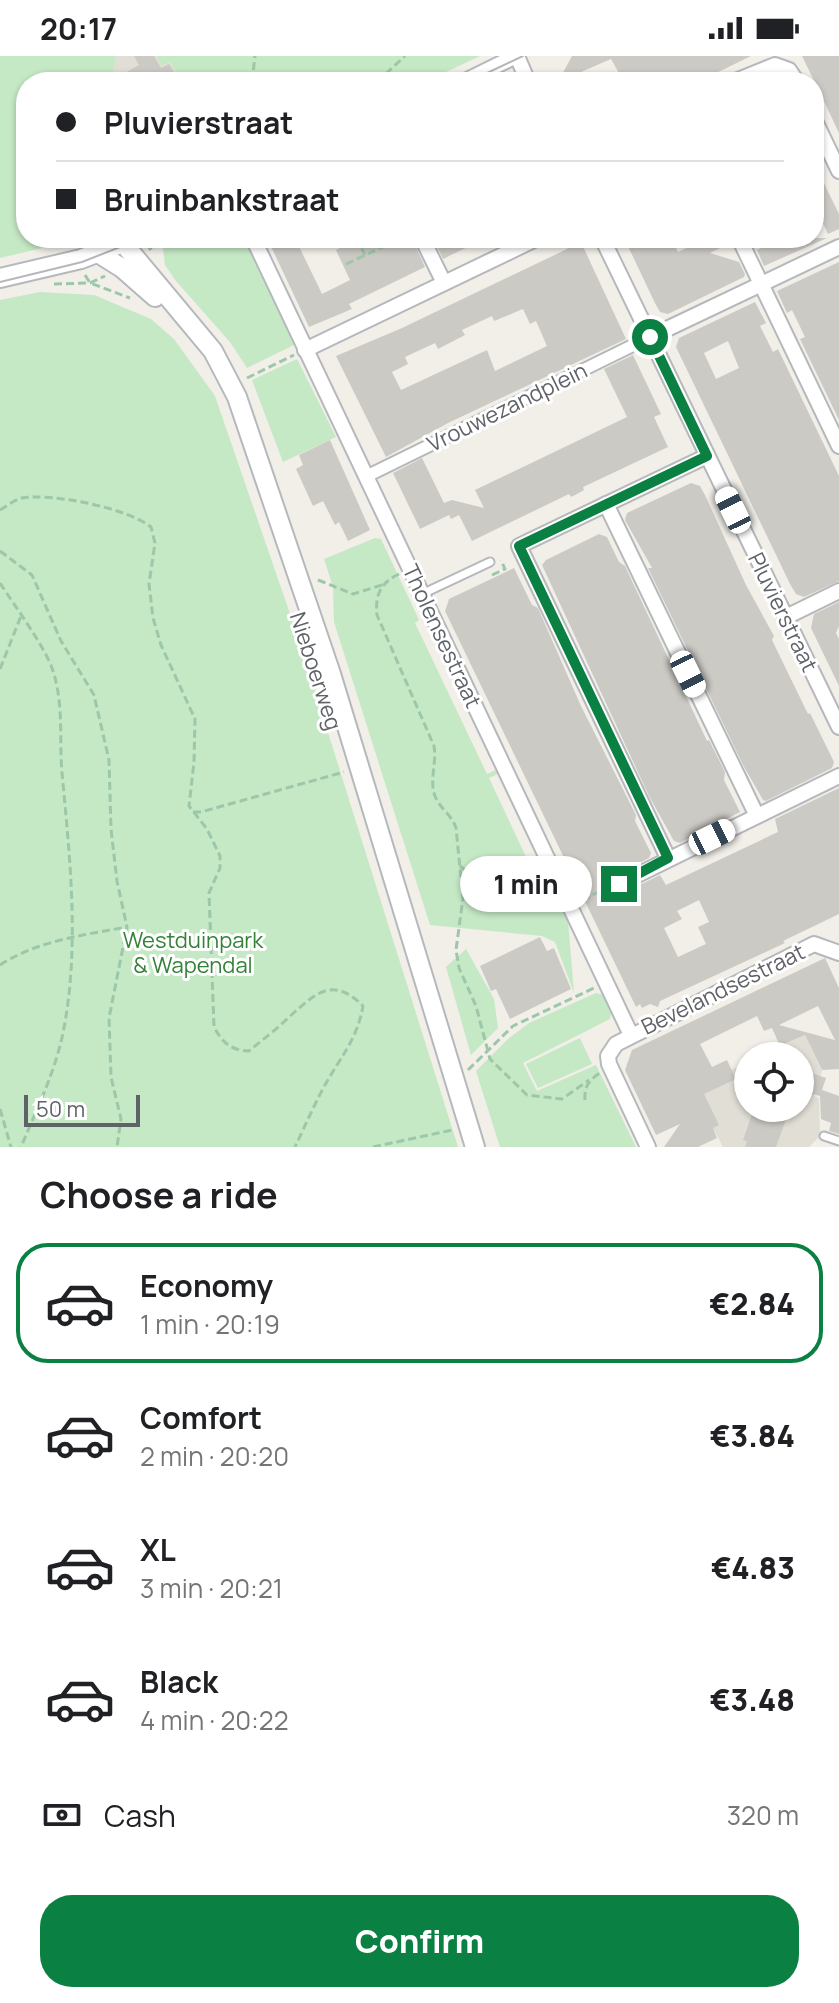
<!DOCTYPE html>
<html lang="en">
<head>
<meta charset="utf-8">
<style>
  body { margin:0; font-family:Manrope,sans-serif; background:#f6f6f6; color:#202124; height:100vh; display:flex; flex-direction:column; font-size:30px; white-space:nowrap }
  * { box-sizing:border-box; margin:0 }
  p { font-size:26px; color:#757577 }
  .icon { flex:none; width:44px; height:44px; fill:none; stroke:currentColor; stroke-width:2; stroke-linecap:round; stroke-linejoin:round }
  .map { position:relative; height:1091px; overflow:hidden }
  .side { display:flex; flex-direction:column; background:#fff; flex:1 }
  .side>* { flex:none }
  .hud { position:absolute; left:16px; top:16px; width:808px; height:176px; border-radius:32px; box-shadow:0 2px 6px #0004; display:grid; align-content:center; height:176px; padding:0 40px; background:#fff }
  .fabs { position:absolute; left:734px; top:986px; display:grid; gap:16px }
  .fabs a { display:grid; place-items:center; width:80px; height:80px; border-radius:50%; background:#fff; box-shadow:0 2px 6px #0004; font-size:40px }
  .scale { position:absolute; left:24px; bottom:20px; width:116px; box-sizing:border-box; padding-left:8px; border:4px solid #5f6368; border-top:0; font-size:22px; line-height:28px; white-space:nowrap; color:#5f6368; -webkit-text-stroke:6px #fff; paint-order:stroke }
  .end { position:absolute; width:36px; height:36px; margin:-18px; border:10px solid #0b8043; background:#fff; box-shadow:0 0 0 4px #fff }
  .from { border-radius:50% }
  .bubble { position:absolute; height:56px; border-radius:28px; background:#fff; box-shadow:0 2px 6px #0004; font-size:26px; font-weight:800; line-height:56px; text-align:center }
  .car { position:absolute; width:24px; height:48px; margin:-24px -12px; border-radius:10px; box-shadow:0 0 6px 2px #0007; background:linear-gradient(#fff 24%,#345 0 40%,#fff 0 76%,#345 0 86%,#fff 0) }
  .hud b { display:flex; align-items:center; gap:28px; height:76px; font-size:30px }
  .hud b+b { border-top:2px solid #e0e0e0 }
  .hud i { width:20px; height:20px; background:#202124 }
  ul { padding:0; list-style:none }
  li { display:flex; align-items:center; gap:24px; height:120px; margin:0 16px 12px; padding:0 24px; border:4px solid transparent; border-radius:32px }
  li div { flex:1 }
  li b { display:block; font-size:30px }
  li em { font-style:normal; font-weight:800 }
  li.on { border-color:#0b8043 }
  li>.icon { width:72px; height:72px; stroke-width:1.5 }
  h2 { padding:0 40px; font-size:36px; line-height:96px }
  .pay { display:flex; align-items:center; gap:20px; height:88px; padding:0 40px; font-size:30px }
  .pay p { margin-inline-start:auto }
  .primary-button { display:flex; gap:16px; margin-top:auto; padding:16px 40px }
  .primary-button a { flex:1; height:92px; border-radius:32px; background:#0b8043; color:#fff; font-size:32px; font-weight:800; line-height:92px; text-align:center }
  .status { display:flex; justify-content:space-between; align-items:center; height:56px; padding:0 40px; background:#fff; direction:ltr }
  .status svg { height:22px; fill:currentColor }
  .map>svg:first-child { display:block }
  .education { fill:#e1ded6 }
  .green { fill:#c5e8c5 }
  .building { fill:#cccac5; fill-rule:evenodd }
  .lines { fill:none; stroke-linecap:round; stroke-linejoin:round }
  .service-casing { stroke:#b5b8bc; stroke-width:11 }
  .pedestrian-casing { stroke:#b5b8bc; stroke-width:15 }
  .minor-casing { stroke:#b5b8bc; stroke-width:18 }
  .tertiary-casing { stroke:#b5b8bc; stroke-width:22 }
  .path { stroke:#9cc7a9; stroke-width:3; stroke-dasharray:8 4; stroke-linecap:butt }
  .service { stroke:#fff; stroke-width:7 }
  .pedestrian { stroke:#fff; stroke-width:11 }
  .minor { stroke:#fff; stroke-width:14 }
  .tertiary { stroke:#fff; stroke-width:18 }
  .tram { stroke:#b6b7b8; stroke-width:2 }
  .route { stroke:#0b8043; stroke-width:10 }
  .labels { text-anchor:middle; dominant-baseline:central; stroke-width:6; stroke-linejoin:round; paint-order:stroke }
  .street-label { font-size:22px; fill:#5f6368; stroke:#fff }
  .park-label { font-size:22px; fill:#348238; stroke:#fff }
</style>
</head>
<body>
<div class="status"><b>20:17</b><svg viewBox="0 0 49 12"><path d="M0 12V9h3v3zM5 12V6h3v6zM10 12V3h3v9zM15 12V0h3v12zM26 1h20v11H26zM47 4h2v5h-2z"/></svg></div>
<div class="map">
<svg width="839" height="1091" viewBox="0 0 839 1091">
  <rect width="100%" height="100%" fill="#f1efe8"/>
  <g class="education">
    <path d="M116,0H156L162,10L170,6L181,26H112Z"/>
    <path d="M805,979L822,1015L814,1040L819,1042L820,1080L809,1091H723L692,1033L748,1006V1052H800V1000H761Z"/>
  </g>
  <g class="green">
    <path d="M0,0H116L112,26H26V182H84L0,202Z"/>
    <path d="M156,0H480L425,26H181L170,6L162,10Z"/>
    <path d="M178,182H250L298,287L247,312L230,286L176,225L165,209L163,192Z"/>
    <path d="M40,236L94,239L151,263L174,283L215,340L298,581L458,1091H0V244Z"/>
    <path d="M297,303L336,381L283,406L252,324Z"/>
    <path d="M375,482L381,483L419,564L415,567L487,718L498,713L500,717L489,722L534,818L546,813L568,865L574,937L555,886L542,880L430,869L334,566L333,531L324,503Z"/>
    <path d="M466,893L494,943L498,972L471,999L446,911Z"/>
    <path d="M596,937L603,939L611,958L610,963L523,1007L537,1035L596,1009L636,1091H500L476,1015L508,983L529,967Z"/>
    <path d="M580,982L592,1008L538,1032L526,1008Z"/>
  </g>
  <g class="building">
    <path d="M134,0H154L161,12L169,8L180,26H109L139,9Z"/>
    <path d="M572,0H751L698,26H624L611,3L558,26Z"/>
    <path d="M802,0H839V77L822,41Z"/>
    <path d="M814,107L839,158V173L828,178L814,148Z"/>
    <path d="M267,182H295L322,238L350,224L336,194L346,189L343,182H412L425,211L349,248L352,253L309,271Z"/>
    <path d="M433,182H486L443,203Z"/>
    <path d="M624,182H671L678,196L708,182H729L730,187L710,197L739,206L745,218L744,221L668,258L660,256L655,247Z"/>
    <path d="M783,182H827L764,210L757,194Z"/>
    <path d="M580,184L626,283L448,367L386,401L336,300L402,272L565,194ZM523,253L530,268L536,265L547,290L495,315L487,294L401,334L392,316L408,308L405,301L435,287L438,293L465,279L462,274L492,260L494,265Z"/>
    <path d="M839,206V364L800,283L805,281L792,254L787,257L777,235Z"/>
    <path d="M755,246L766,267L760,270L773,296L778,293L839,420V525L804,541L796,538L790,528L676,291L679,282ZM728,285L739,312L716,323L704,297Z"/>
    <path d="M633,299L661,358L654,361L668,391L583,431L584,434L577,438L571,441L569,438L472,485L459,459L451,463L449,459L420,473L393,417L422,402L444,447L452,444L484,452L475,434L627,361L604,313Z"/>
    <path d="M330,384L370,474L348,485L339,466L335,469L323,445L313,450L296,413L303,409L299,399Z"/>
    <path d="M691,427L700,430L705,439L746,529L774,580L772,584L808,658L810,657L834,706L832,712L766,745L763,744L743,709L648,512H652L625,464L627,457Z"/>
    <path d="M599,478L607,481L619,506L625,510L707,685L709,684L725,716L724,724L740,756L680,787L674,785L649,740L542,509L546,504Z"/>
    <path d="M514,512L532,549L538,552L581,650L636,759L635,765L651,797L649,802L611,822L609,828L613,836L623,837L660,819L666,829L778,776L775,763L839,732V858L783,885L785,887L660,945L658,951L650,948L642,952L640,948L636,951L445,555L449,543ZM699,844L709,866L698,871L706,888L678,901L664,872L682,863L677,855Z"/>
    <path d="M839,546V570L836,577L839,583V630L811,572L814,558Z"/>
    <path d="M540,881L547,895L554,892L571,933L510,963L496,933L491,935L480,910Z"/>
    <path d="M825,902L839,932V1013L822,1014L805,979L780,990L772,972L764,975L757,960L700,988L712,1011L727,1004L736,1023L704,1038L719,1069L713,1072L717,1082L698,1091H664L680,1068L656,1079L625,1014L632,994ZM818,950L835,984L779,969Z"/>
    <path d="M800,1013L826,1022L822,1034L839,1040V1078L829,1075L831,1067L821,1063L820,1040L800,1035Z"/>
    <path d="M754,1052H790L776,1091H745L747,1085L743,1084Z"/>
  </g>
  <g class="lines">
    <g class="service-casing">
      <g id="service">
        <path d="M422,538L490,506"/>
        <path d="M824,1080L839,1085"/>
      </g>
    </g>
    <g class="pedestrian-casing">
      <path id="pedestrian" d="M365,421L650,281"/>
    </g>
    <g class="minor-casing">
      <g id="minor">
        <path d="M517,0L528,26"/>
        <path d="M463,26L516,0"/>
        <path d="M733,26L775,9L789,14L797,26"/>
        <path d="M814,63L839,115"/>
        <path d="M253,182L631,979"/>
        <path d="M422,182L444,227"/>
        <path d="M602,182L839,671"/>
        <path d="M739,182L839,390"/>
        <path d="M650,281L839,191"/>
        <path d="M305,294L538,182"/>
        <path d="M606,448L757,760"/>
        <path d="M786,561L839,535"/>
        <path d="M668,802L519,490L707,400"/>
        <path d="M619,828L839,720"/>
        <path d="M648,1091L609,1008L608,1000L616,988L814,888L839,897"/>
      </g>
    </g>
    <g class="tertiary-casing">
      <g id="tertiary">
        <path d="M98,197L122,212L155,241"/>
        <path d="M0,222L81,203L123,187L213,295L237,341L331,618L475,1091"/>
      </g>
    </g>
    <g class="path">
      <path d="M252,26L255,0"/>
      <path d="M377,26L405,0"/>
      <path d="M356,182L365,199"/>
      <path d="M149,194L156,186L164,182"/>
      <path d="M346,208L402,182"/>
      <path d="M85,219L90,227L130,242"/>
      <path d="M54,228L90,227L105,220"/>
      <path d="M247,322L294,299"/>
      <path d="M0,454C7,450 14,444 22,442C53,437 127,452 151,471L155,487L149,528L153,562L161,589L195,663L194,706L189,750L207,773L220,800V812L209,837L214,971C223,987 230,994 249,995C262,984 276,974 288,962C315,938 332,919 363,950C357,984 341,1000 325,1029C314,1049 305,1070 295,1091"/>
      <path d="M0,495L32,519L61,585L94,639L109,704L111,773L117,825L127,871L109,962L111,1021L121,1063L117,1091"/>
      <path d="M399,518C380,527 375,539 377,559L434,690C437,707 429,725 435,740C440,753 452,759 456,772L463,842L456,894L459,912L476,950L490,1003L527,1039L562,1043L589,1024"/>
      <path d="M492,519L505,513L501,504"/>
      <path d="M318,524L353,538L382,529"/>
      <path d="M0,527C14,549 46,592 53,615C64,649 59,683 62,717C70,803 80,892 63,977C55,1016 36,1055 21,1091"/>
      <path d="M0,613L21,560"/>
      <path d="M193,756H201L344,716"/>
      <path d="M460,810L480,826L549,842"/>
      <path d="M582,844L607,832"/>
      <path d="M0,909C37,885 83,879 127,871"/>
      <path d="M468,1014L513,970L594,932"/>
      <path d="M585,1044C584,1030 589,1024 600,1017"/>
      <path d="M0,1053L11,1091"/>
      <path d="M373,1091L452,1074"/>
    </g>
    <use href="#service" class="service"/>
    <use href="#pedestrian" class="pedestrian"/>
    <use href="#minor" class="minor"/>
    <use href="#tertiary" class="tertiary"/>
    <g class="tram">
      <path d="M468,26L523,0"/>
      <path d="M0,226L82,206L143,182"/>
    </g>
  </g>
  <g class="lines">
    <path class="route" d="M619,828L668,802L519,490L707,400L650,281"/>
  </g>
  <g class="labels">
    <g class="street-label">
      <text transform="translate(507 351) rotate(-26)">Vrouwezandplein</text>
      <text transform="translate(783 556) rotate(64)">Pluvierstraat</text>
      <text transform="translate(442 580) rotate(65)">Tholensestraat</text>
      <text transform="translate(316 615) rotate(72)">Nieboerweg</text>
      <text transform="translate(723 933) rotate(-26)">Bevelandsestraat</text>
    </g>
    <g class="park-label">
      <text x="193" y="884">Westduinpark<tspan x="193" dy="25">&amp; Wapendal</tspan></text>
    </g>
  </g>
</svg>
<div class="fabs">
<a><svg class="icon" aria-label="locate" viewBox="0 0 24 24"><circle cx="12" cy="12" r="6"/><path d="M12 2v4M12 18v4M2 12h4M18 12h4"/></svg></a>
</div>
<div class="scale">50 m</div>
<i class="end from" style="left:650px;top:281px"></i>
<i class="end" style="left:619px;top:828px"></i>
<div class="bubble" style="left:460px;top:800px;width:132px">1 min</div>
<i class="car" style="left:733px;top:454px;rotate:334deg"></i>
<i class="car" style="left:688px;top:618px;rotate:154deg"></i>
<i class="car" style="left:712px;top:781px;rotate:64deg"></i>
<div class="hud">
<b><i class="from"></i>Pluvierstraat</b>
<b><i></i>Bruinbankstraat</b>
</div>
</div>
<section class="side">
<h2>Choose a ride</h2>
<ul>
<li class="on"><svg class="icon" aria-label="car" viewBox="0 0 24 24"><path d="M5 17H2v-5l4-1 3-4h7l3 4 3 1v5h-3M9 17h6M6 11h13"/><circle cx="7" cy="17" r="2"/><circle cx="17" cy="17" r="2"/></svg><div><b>Economy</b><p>1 min · 20:19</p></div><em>€2.84</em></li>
<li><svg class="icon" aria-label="car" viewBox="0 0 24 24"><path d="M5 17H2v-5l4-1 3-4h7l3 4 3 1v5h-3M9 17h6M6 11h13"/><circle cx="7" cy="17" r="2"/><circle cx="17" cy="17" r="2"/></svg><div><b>Comfort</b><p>2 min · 20:20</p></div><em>€3.84</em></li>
<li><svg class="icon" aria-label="car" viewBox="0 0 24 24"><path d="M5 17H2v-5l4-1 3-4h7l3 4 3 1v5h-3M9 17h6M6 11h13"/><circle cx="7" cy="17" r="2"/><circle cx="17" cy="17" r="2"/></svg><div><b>XL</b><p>3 min · 20:21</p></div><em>€4.83</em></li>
<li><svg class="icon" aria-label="car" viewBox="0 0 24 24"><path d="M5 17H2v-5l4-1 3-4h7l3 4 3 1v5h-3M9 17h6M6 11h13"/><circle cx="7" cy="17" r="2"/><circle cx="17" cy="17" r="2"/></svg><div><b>Black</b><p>4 min · 20:22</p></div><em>€3.48</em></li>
</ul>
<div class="pay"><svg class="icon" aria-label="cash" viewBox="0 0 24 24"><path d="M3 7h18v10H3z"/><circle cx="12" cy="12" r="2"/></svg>Cash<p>320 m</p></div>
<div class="primary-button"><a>Confirm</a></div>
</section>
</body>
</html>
